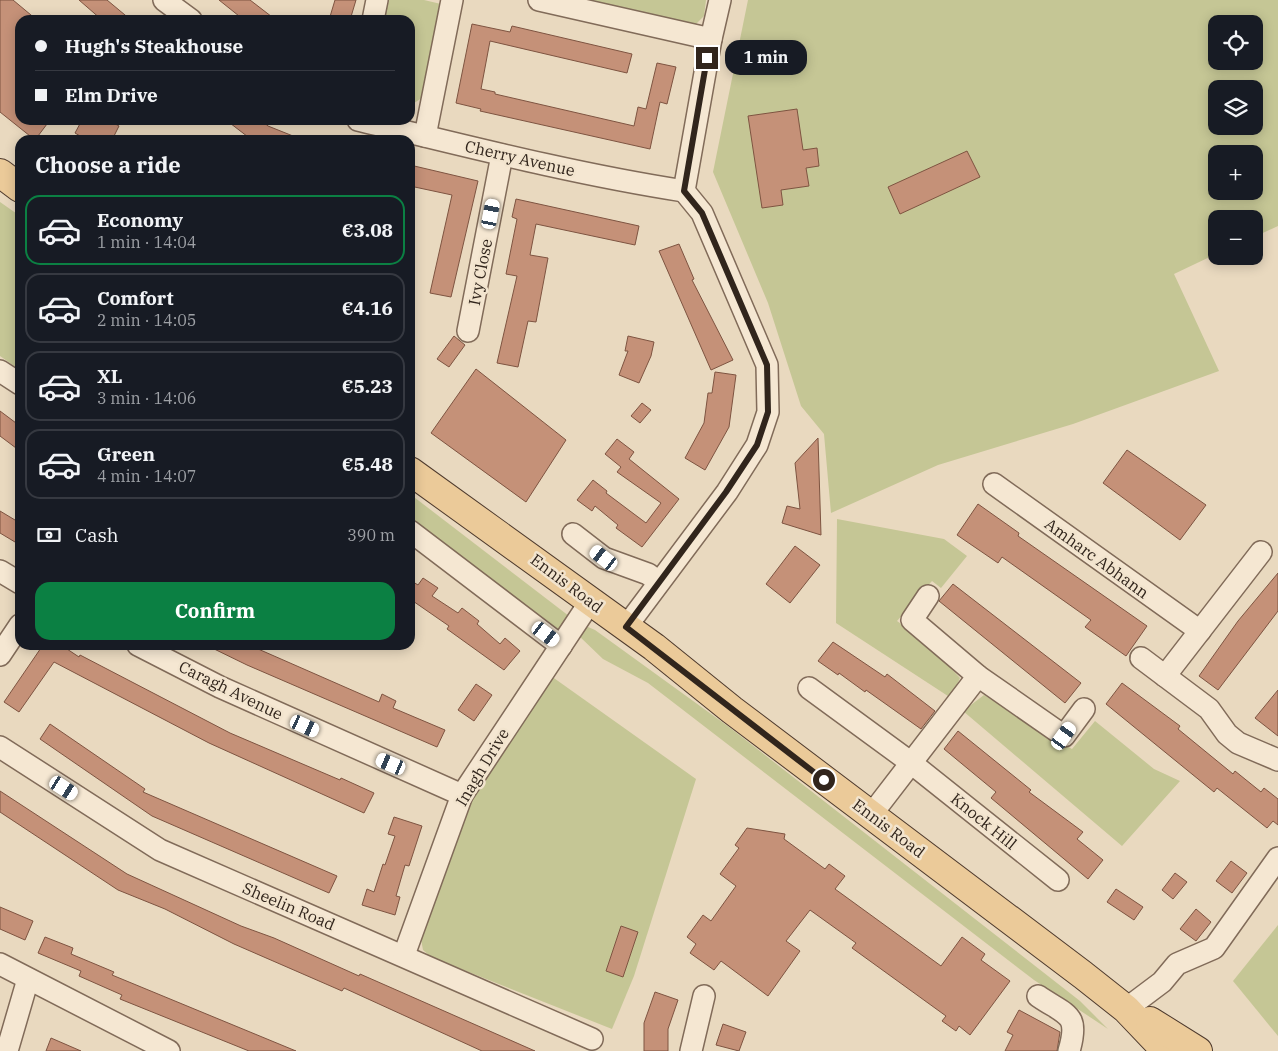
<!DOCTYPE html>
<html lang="en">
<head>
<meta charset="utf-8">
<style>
  body { margin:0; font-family:"IBM Plex Serif",serif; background:#242831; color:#f1f3f6; height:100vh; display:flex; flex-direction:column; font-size:19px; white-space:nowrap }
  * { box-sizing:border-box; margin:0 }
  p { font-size:16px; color:#9ea1a6 }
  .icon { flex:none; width:28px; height:28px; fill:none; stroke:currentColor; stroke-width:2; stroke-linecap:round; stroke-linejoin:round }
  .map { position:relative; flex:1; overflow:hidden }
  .side { position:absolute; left:15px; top:135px; width:400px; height:515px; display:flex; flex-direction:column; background:#171b24; border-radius:15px; box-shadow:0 2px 12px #0003 }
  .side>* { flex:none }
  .banner { position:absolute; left:15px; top:15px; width:400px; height:110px; border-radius:15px; box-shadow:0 2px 12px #0003; display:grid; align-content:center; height:110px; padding:0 20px; background:#171b24 }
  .tools { position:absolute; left:1208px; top:15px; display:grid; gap:10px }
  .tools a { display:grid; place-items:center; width:55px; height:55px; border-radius:10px; background:#171b24; box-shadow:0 2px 12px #0003; font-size:25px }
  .end { position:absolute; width:22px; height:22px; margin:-11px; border:6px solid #31251c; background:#fff; box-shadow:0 0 0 2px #fff }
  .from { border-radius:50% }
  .bubble { position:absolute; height:35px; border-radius:15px; background:#171b24; box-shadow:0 2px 12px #0003; font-size:16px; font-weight:800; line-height:35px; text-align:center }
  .car { position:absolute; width:15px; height:30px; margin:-15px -8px; border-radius:6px; box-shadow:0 0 4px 1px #0007; background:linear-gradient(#fff 24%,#345 0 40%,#fff 0 76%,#345 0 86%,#fff 0) }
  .banner b { display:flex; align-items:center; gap:18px; height:48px; font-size:19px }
  .banner b+b { border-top:1px solid #363941 }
  .banner i { width:12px; height:12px; background:#f1f3f6 }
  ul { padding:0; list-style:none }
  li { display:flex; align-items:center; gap:15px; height:70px; margin:0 10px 8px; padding:0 10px; border:2px solid #363941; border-radius:15px }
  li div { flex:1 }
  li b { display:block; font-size:19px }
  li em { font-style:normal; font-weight:800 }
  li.active { border-color:#0b8043 }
  li>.icon { width:45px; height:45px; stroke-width:1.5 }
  h2 { padding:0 20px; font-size:22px; line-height:60px }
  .pay { display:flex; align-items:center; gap:12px; height:55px; padding:0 20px; font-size:19px }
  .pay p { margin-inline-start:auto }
  .cta { display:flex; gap:10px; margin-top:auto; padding:10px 20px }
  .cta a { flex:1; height:58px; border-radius:15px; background:#0b8043; color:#fff; font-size:20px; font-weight:800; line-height:58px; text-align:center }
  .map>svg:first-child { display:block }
  .green { fill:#c5c695; fill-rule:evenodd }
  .building { fill:#c59178; stroke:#7e5441 }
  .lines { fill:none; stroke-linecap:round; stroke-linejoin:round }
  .minor-casing { stroke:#816b59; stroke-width:24 }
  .major-casing { stroke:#4e3a2d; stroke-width:30 }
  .minor { stroke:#f5e7d2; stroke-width:21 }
  .major { stroke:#ebca99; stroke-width:28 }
  .route { stroke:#31251c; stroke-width:6 }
  .labels { text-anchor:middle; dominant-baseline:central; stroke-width:5; stroke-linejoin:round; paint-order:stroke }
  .street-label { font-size:16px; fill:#31251c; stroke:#f2e4ce }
</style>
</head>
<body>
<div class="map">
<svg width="1278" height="1051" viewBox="0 0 1278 1051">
  <rect width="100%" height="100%" fill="#e9d9bf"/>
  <g class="green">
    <path d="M389,0H424L441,4L422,98L414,103L410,102V20H384Z"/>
    <path d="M557,0H706L704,16L695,25Z"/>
    <path d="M748,0H1278V226L1254,237V219H1216V254L1174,274L1219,371L1073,424L938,465L831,513L824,434L801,406L768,303L713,172ZM1216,24H1254V61H1216ZM1216,89H1254V126H1216ZM1216,154H1254V191H1216Z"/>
    <path d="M0,202L20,216V370L0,356Z"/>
    <path d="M410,494L569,616L556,634L410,524Z"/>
    <path d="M837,519L944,539L967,556L941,588L932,581L897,621L928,644L960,678L951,698L836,623Z"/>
    <path d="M588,627L595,630L729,727L1080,1001L1108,1029L1034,980L648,683L603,659L578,635L579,631Z"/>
    <path d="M551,676L696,779L634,976L612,1029L431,957L423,950L421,939L468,803Z"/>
    <path d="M984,695L1072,749L1095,721L1154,769L1180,781L1122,846L963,711Z"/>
    <path d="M1278,925V1036L1233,981Z"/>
  </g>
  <g class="building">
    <path d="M0,0H13L37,20H20V120H50L35,140L0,112Z"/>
    <path d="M79,0H107L131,20H102Z"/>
    <path d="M219,0H250L276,20H244Z"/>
    <path d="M335,0H356L350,20H329Z"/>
    <path d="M472,24L510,32L512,26L632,54L627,73L490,41L481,89L495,92V94L634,126L638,107L646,109L657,63L676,67L667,104L660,102L650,149L480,111L481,109L456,103Z"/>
    <path d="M797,109L803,150L817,148L819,166L806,168L809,186L781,190L783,205L762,208L748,116Z"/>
    <path d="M82,120H108L119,126L112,140H87L75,133Z"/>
    <path d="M226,120H261L268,126L303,140H252Z"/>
    <path d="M967,151L980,177L900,214L888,187Z"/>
    <path d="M410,165L478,181L451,297L430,293L452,195L410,186Z"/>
    <path d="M516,199L639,226L635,245L536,224L530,255L548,258L536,322L528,321L518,367L497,363L517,276L506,274L517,219L512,217Z"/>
    <path d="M679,244L694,279L692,280L733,360L711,370L659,251Z"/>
    <path d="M454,336L465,345L449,367L437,359Z"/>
    <path d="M628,336L654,342L651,356L639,383L619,375L628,351H625Z"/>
    <path d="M476,369L566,440L526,502L431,433Z"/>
    <path d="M715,372L736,375L729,427L705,470L685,458L704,423L708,393H712Z"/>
    <path d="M642,403L651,410L640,423L631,416Z"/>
    <path d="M0,411L20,426V451L0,436Z"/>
    <path d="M818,438L821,535L782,523L787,506L800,509L795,463Z"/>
    <path d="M617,439L634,452L629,459L679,499L642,547L616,528L618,525L595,506L592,511L577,500L593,480L607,491L606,493L646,523L661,503L617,472L621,467L605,454Z"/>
    <path d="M1127,450L1206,505L1180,540L1103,483Z"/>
    <path d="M978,504L1019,533L1018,536L1147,626L1126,656L1085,627L1091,620L1002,557L998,563L957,535Z"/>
    <path d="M0,511L20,523V545L0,533Z"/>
    <path d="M795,546L820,565L790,603L766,584Z"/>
    <path d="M1278,573V611L1218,690L1199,676L1238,621Z"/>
    <path d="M423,578L438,588L432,596L458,613L462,608L479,621L477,624L500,644L505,638L520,651L504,670L447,629L449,626L410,599V580L418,585Z"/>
    <path d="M953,584L1081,683L1065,703L939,601Z"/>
    <path d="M833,642L885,677L887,674L935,711L921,729L866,690L865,692L839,673L838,675L818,661Z"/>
    <path d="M43,645H61L79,657L80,655L230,733L340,780L341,778L374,793L364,813L209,743L54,662L19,712L4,702Z"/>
    <path d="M206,645H249L379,702L382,694L396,701L393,708L445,730L437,747L247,665Z"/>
    <path d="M1122,683L1180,726L1178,729L1233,774L1235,771L1261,792L1264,788L1278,799V825L1273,821L1267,828L1217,788L1214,792L1106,704Z"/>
    <path d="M476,684L492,695L474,721L458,710Z"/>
    <path d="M1278,690V736L1255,718Z"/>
    <path d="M50,724L145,789L143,792L337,876L329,893L152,816L40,739Z"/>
    <path d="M958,731L1031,790L1029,792L1083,832L1077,839L1103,860L1088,879L991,798L996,792L944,749Z"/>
    <path d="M0,791L127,874L241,926L274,938L359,976L360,974L535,1051H482L344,988L342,991L234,944L165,909L118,890L0,812Z"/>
    <path d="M394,817L422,826L409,866L405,865L396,896L400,897L395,915L362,905L367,889L374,892L383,864L385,865L395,836L388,834Z"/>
    <path d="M747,828L785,834L784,839L825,869L829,864L845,876L835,889L941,966L962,937L985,954L981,960L1010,981L970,1035L959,1026L956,1031L942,1021L946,1016L852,948L856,943L810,910L786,941L800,951L768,996L721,961L714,970L690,953L696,944L687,937L703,915L711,921L736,886L720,874L739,848L735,845Z"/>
    <path d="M1231,861L1247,873L1232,893L1216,881Z"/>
    <path d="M1175,873L1187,882L1173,899L1162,890Z"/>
    <path d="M1116,889L1143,907L1134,920L1107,902Z"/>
    <path d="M0,907L33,921L25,940L0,929Z"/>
    <path d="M1196,909L1211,922L1196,941L1180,929Z"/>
    <path d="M621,926L638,932L623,977L606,971Z"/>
    <path d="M45,937L73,948L71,954L114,972L112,975L296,1051H249L120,999L122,995L79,976L81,971L38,953Z"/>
    <path d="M655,992L678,1000L668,1029V1051H644V1023Z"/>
    <path d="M1019,1010L1060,1032L1057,1051H1005L1013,1035L1007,1032Z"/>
    <path d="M723,1024L746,1032L739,1051L716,1045Z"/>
    <path d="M51,1038L81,1051H46Z"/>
  </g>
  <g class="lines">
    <g class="minor-casing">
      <g id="minor">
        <path d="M164,0L191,20"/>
        <path d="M539,0L711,39"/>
        <path d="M373,20L377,0"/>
        <path d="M358,120C466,146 574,174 684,191"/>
        <path d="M425,136L452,0"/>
        <path d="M468,331L502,155"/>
        <path d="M0,371L20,384"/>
        <path d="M994,484L1200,631"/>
        <path d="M410,531L561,646"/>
        <path d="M573,534L604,558L648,574L659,582"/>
        <path d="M1261,552L1165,676L1209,709L1227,734L1238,743L1278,760"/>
        <path d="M0,571L20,583"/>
        <path d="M928,596L912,620L978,676L1064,736L1084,709"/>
        <path d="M626,627L727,492L757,445L768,412L767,365L702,213L684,191L711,39L720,0"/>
        <path d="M138,645L220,687L462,795"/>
        <path d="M0,655L20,625"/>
        <path d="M1141,658L1165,676"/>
        <path d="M809,688L910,762L1058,880"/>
        <path d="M0,747L160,850L592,1039"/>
        <path d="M871,815L978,676"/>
        <path d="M404,955L462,795L590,602"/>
        <path d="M0,964L169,1051"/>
        <path d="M1038,996C1067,1016 1080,1013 1069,1051"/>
        <path d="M1126,1009L1162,982L1177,964L1214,948L1278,858"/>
        <path d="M7,1051L28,979"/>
        <path d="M691,1051L704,996"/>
      </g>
    </g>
    <g class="major-casing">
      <g id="major">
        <path d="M0,173L20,188"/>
        <path d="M410,471L654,647L732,710L1083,975L1126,1009L1166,1051"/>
        <path d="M1150,1021L1198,1051"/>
      </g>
    </g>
    <use href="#minor" class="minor"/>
    <use href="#major" class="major"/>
  </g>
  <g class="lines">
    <path class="route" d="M707,58L684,191L702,213L767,365L768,412L757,445L726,492L626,627L824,780"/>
  </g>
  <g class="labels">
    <g class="street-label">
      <text transform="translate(520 158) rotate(13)">Cherry Avenue</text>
      <text transform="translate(480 272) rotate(-79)">Ivy Close</text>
      <text transform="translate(1097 558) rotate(36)">Amharc Abhann</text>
      <text transform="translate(567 583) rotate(37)">Ennis Road</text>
      <text transform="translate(231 690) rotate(26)">Caragh Avenue</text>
      <text transform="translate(482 767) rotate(-59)">Inagh Drive</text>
      <text transform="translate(984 821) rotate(39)">Knock Hill</text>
      <text transform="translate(889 828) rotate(37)">Ennis Road</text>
      <text transform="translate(289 906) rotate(23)">Sheelin Road</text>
    </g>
  </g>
</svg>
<div class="tools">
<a><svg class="icon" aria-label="locate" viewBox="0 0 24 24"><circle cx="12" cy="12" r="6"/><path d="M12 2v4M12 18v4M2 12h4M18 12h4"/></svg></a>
<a><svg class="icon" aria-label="layers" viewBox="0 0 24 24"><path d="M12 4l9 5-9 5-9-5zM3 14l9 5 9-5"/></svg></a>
<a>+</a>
<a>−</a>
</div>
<i class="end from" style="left:824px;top:780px"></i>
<i class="end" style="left:707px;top:58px"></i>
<div class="bubble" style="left:725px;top:40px;width:82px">1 min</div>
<i class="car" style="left:491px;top:214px;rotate:11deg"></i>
<i class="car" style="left:604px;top:558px;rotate:308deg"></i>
<i class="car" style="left:546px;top:634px;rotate:127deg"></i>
<i class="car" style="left:305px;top:726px;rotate:115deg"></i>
<i class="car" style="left:1064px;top:736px;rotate:36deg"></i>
<i class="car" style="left:391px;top:764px;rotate:293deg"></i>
<i class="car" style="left:64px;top:788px;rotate:123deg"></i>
<div class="banner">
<b><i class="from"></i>Hugh's Steakhouse</b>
<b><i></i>Elm Drive</b>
</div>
<section class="side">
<h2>Choose a ride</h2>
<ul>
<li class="active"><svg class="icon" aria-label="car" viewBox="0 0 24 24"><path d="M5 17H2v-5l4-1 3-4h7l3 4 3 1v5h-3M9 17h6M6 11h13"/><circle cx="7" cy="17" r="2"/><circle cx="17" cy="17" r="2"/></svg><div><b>Economy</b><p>1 min · 14:04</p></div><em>€3.08</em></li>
<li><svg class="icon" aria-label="car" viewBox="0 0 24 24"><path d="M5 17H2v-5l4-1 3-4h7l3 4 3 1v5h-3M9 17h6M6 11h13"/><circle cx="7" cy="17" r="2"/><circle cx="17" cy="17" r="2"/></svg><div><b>Comfort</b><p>2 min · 14:05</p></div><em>€4.16</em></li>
<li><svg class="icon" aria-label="car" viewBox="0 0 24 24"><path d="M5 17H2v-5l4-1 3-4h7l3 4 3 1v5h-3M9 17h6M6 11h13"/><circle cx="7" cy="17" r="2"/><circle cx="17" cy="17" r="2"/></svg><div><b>XL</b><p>3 min · 14:06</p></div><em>€5.23</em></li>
<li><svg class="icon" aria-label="car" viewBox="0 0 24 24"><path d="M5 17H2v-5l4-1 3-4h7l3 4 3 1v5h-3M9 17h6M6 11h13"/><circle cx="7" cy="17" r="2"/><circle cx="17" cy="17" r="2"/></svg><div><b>Green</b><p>4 min · 14:07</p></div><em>€5.48</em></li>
</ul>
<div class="pay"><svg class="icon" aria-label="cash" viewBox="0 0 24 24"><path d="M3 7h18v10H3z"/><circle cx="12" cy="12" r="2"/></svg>Cash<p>390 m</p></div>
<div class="cta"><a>Confirm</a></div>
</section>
</div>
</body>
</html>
